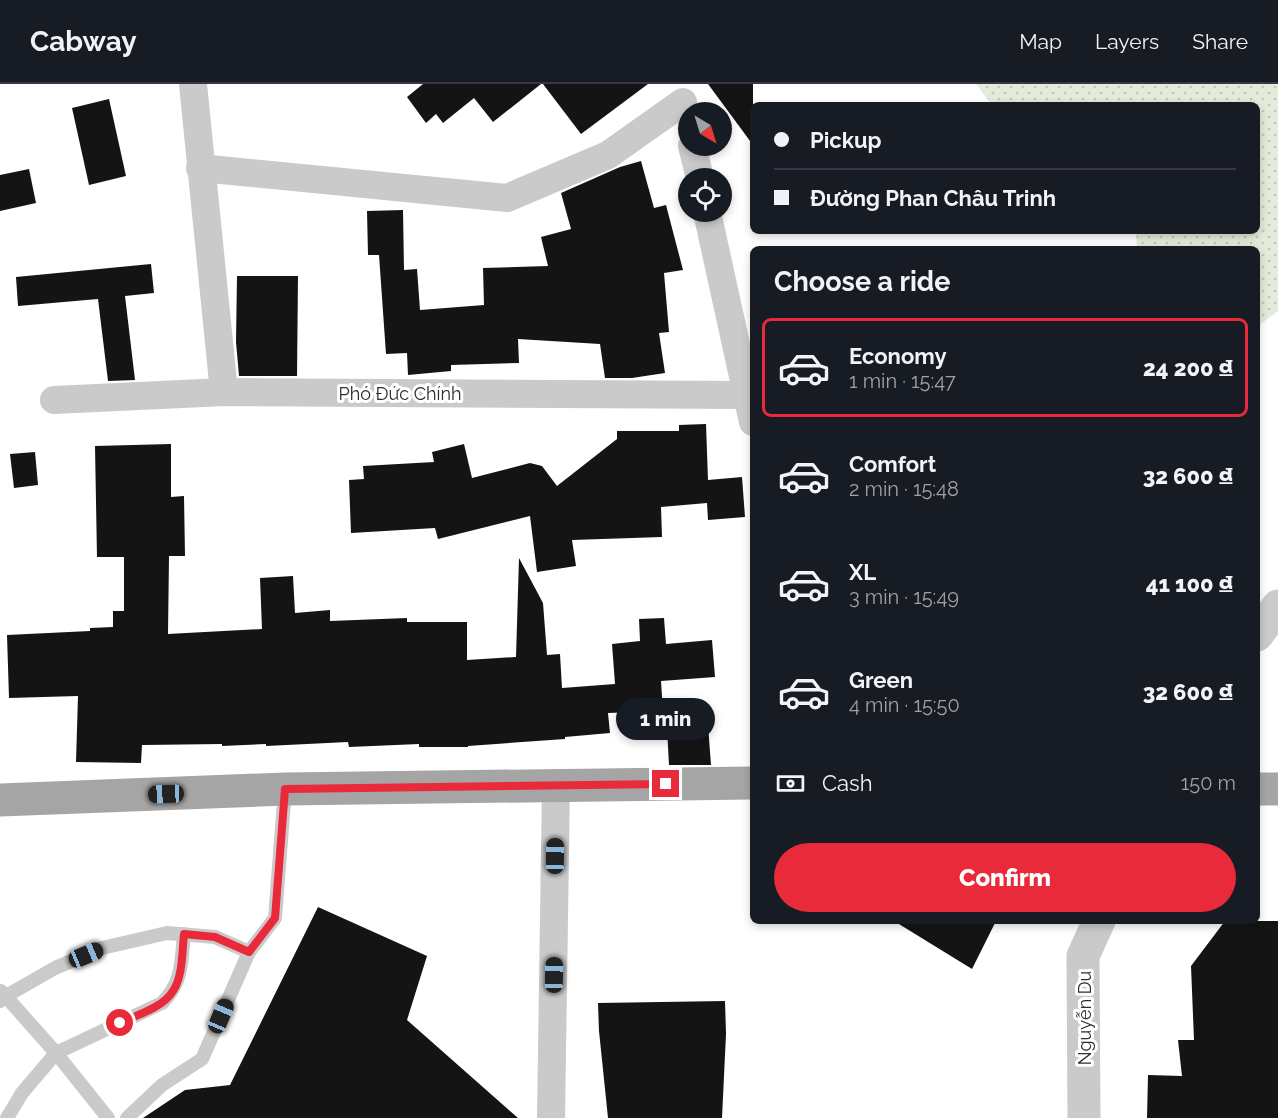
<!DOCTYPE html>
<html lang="en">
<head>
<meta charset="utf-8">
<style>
  body { margin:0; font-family:Raleway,sans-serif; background:#242831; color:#f1f3f6; height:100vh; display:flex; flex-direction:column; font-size:22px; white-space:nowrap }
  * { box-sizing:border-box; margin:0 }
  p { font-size:20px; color:#9ea1a6 }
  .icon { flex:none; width:33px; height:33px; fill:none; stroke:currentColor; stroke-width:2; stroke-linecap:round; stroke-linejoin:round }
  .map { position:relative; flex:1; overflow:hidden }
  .sheet { position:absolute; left:750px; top:162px; width:510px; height:678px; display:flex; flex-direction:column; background:#171b24; border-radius:9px; box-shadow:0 3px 9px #0003 }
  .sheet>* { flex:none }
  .guide { position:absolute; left:750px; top:18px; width:510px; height:132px; border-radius:9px; box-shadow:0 3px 9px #0003; display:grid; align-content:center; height:132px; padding:0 24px; background:#171b24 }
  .needle { width:39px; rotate:142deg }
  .controls { position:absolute; left:678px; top:18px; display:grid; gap:12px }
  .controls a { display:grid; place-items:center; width:54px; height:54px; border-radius:50%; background:#171b24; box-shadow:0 3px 9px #0003; font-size:30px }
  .end { position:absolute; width:27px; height:27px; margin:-14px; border:8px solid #e92a3a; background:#fff; box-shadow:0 0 0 3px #fff }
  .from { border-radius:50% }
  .bubble { position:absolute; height:42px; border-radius:21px; background:#171b24; box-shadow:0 3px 9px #0003; font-size:20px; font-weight:800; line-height:42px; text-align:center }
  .car { position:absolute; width:18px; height:36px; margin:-18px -9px; border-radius:8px; box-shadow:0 0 4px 2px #0007; background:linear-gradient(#222 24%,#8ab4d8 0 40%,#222 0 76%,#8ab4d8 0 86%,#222 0) }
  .guide b { display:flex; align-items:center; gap:21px; height:57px; font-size:22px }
  .guide b+b { border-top:2px solid #363941 }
  .guide i { width:15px; height:15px; background:#f1f3f6 }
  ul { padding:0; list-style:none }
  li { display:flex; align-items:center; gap:18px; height:99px; margin:0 12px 9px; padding:0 12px; border:3px solid transparent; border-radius:9px }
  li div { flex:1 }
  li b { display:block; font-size:22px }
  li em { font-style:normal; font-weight:800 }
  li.active { border-color:#e92a3a }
  li>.icon { width:54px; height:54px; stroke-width:1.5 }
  h2 { padding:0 24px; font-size:27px; line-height:72px }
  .pay { display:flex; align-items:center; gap:15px; height:66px; padding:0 24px; font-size:22px }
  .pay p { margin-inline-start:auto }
  .action { display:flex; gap:12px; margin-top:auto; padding:12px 24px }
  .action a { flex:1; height:69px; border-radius:36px; background:#e92a3a; color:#fff; font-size:24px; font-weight:800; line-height:69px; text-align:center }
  header { display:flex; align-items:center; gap:36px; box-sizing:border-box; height:84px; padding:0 30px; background:#171b24; border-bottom:2px solid #363941 }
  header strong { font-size:28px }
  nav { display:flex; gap:33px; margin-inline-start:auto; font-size:21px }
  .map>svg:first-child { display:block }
  .green { fill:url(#green-dots) }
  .building { fill:#141414 }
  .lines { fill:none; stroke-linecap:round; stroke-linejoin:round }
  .service { stroke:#cacaca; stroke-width:14 }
  .minor { stroke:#cacaca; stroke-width:28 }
  .tertiary { stroke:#cacaca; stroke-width:33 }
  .primary { stroke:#a5a5a5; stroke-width:33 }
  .route { stroke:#e92a3a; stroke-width:8 }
  .labels { text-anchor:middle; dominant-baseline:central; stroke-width:6; stroke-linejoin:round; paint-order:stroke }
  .street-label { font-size:18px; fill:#2d2d2d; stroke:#fff }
</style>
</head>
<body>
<header>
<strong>Cabway</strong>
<nav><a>Map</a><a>Layers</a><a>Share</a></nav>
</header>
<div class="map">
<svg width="1278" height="1034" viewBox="0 0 1278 1034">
  <defs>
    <pattern id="green-dots" width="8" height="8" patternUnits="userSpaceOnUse" patternTransform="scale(1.5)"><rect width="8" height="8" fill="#e3ebda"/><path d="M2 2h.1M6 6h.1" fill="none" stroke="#c3cabb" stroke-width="1.8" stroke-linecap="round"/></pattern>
  </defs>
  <rect width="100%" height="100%" fill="#fff"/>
  <path class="green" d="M976,0H1278V227L1257,243V165H1137L1136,147H1257V21H992Z"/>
  <g class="building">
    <path d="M423,0H541L493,38L474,14L443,39L436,30L426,39L407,13Z"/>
    <path d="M543,0H648L581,50Z"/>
    <path d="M708,0H753V61Z"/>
    <path d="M109,15L126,92L89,101L72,24Z"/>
    <path d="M641,77L654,124L666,121L683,186L664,189L669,248L659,249L665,289L632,294H605L600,260L518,255L519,279L451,281V287L408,291L407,269L386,270L379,171H368L367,127L403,126L404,186L417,185L420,226L484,221L483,184L548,182L541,153L571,145L561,109L620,83Z"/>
    <path d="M29,85L36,119L0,127V91Z"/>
    <path d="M151,180L154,209L125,212L135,296L108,297L98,215L18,222L16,193Z"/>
    <path d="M237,192H298L297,292H239L236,258Z"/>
    <path d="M706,340L708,396L742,393L745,433L708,436L707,419L661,423L662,453L572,456L576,482L537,488L530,432L438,455L435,444L351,449L349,396L364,395L363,382L434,378L432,368L464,360L472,394L530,379L542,382L557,402L617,355V347H679V341Z"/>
    <path d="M171,360V413L184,412L185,472H169L168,550L262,545L260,494L293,492L295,529L330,526V537L407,534V538H467V576L516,573L519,474L543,519L547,571L560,570L562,604L615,600L612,560L640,557L639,535L664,534L666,560L712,556L715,593L661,597L663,627L608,629L610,649L565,653V655L468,662V663H419V660L349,663L348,658L266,662V660L222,662V660L142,661L141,679L76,678L78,612L9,614L7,551L90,547V544L113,543V527H124V473H97L95,362Z"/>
    <path d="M35,368L38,401L14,404L10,370Z"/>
    <path d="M708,641L711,681H669L667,644Z"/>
    <path d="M318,823L427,872L407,936L518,1034H143L185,1006L230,1001Z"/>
    <path d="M894,837H996L972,885Z"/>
    <path d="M1225,837H1278V1034H1147L1148,991L1182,992L1178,956H1194L1191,882Z"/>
    <path d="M725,917L726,950L722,1034H608L599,947L598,919Z"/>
  </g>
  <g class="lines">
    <g class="service">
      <path d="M1,907L56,969L108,1034"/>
      <path d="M0,917L6,912L55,884L102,864L167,849L215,853L249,868"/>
      <path d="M7,1034L22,1009L56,969L162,919C183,898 181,878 184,850"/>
      <path d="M127,1034L162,1001L202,975L249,868L275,834L285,705"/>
    </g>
    <g class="minor">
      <path d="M193,0L224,308"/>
      <path d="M692,62L700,94"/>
      <path d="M200,84L507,114L608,71L683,18"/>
      <path d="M707,128L753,338"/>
      <path d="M54,316L224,308L747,311"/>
      <path d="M551,1034L556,701"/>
    </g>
    <g class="tertiary">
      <path d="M1257,551L1278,522"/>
      <path d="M1084,1034L1083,872L1099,837"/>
    </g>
    <g class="primary">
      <path d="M1257,705H1278"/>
      <path d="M0,716L285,705L753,699"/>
    </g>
  </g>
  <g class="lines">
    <path class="route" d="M120,939C136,931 163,924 173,907C183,892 182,868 184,850L215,853L249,868L275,834L285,705L666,700"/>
  </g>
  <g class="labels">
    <g class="street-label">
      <text x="400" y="309">Phó Đức Chính</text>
      <text transform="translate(1084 934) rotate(-90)">Nguyễn Du</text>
    </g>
  </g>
</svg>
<div class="controls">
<a><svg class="needle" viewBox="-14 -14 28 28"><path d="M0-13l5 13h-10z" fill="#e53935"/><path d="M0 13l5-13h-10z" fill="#9ea1a6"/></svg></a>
<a><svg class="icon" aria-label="locate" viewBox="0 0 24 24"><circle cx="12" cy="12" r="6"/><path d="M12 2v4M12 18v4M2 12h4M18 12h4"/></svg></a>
</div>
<i class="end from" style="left:120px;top:939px"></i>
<i class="end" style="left:666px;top:700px"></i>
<div class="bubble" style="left:616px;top:614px;width:99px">1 min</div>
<i class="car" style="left:166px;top:710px;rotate:268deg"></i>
<i class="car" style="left:555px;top:772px;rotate:1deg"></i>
<i class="car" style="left:86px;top:871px;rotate:67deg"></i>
<i class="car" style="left:554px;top:891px;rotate:1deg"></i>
<i class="car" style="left:221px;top:932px;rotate:23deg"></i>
<div class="guide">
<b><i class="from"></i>Pickup</b>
<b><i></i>Đường Phan Châu Trinh</b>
</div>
<section class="sheet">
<h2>Choose a ride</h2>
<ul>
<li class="active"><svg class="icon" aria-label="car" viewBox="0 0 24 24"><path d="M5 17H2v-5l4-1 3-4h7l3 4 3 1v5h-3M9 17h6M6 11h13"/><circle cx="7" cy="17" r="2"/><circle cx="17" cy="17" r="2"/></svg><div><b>Economy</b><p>1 min · 15:47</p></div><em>24 200 ₫</em></li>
<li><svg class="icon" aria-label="car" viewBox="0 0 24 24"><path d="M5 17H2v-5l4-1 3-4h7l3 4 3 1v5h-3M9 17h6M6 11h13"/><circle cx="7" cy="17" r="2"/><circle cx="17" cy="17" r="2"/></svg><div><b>Comfort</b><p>2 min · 15:48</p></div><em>32 600 ₫</em></li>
<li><svg class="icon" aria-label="car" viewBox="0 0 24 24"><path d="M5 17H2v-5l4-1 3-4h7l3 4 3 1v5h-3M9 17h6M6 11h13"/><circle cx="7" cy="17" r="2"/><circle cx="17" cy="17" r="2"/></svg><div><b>XL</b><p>3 min · 15:49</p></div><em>41 100 ₫</em></li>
<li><svg class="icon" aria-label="car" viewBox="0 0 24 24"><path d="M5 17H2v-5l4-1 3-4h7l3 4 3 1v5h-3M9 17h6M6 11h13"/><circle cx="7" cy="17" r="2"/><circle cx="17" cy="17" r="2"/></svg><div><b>Green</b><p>4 min · 15:50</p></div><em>32 600 ₫</em></li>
</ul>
<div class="pay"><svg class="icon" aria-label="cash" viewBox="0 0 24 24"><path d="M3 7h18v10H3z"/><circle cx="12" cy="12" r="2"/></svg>Cash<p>150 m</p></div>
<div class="action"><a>Confirm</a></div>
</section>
</div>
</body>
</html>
